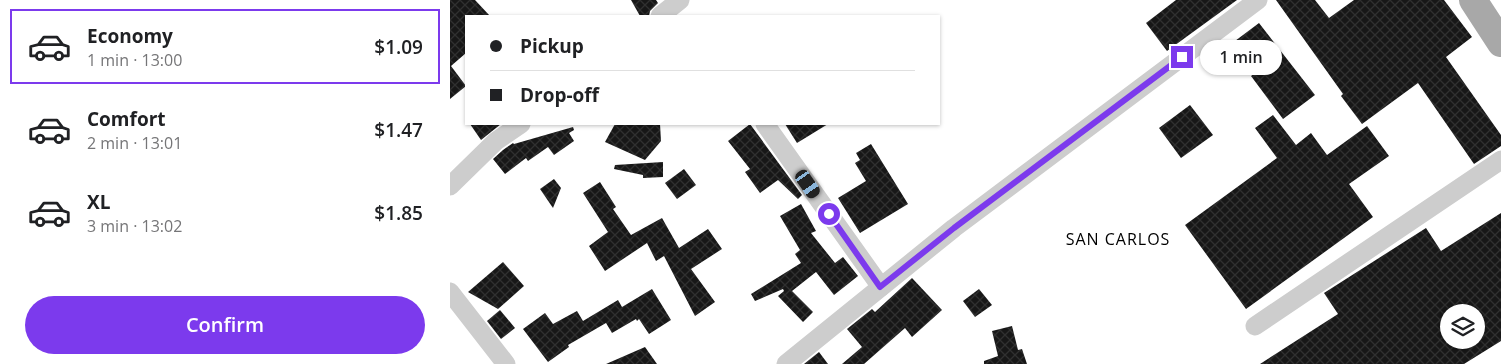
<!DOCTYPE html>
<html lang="en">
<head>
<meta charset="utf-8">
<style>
  body { margin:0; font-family:"Open Sans",sans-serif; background:#f2f2f2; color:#202124; height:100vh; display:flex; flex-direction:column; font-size:19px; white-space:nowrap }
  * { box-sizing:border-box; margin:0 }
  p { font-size:16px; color:#757577 }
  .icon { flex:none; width:28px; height:28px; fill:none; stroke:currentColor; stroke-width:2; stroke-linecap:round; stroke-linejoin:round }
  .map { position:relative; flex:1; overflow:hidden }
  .side { display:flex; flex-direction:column; background:#fff; width:450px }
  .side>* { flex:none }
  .top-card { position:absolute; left:15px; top:15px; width:475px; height:110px; border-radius:0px; box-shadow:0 1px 4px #0004; display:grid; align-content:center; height:110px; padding:0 25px; background:#fff }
  .tools { position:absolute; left:990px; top:304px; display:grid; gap:10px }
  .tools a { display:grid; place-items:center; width:45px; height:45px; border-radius:50%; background:#fff; box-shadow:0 1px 4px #0004; font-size:25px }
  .end { position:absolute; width:22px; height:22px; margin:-11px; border:6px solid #7c3aed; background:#fff; box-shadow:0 0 0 2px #fff }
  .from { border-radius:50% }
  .bubble { position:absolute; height:35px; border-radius:18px; background:#fff; box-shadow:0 1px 4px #0004; font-size:16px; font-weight:600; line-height:35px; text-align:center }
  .car { position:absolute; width:15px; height:30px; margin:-15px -8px; border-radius:6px; box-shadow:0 0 4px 1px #0007; background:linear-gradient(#222 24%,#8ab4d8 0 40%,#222 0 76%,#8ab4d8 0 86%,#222 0) }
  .top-card b { display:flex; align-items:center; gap:18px; height:48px; font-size:19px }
  .top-card b+b { border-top:1px solid #e0e0e0 }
  .top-card i { width:12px; height:12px; background:#202124 }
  ul { padding:9px 0 0; list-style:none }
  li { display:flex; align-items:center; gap:15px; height:75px; margin:0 10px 8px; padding:0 15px; border:2px solid transparent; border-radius:0px }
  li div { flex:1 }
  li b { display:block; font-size:19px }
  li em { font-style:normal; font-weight:600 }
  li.active { border-color:#7c3aed }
  li>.icon { width:45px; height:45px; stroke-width:1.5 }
  .action { display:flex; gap:10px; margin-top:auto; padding:10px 25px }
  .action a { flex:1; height:58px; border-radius:30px; background:#7c3aed; color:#fff; font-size:20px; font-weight:600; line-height:58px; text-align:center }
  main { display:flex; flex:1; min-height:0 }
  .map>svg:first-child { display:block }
  .building { fill:url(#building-cross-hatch); fill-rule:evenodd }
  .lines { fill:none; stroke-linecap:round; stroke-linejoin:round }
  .minor { stroke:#cdcdcd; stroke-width:19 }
  .primary { stroke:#a8a8a8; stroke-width:28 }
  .route { stroke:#7c3aed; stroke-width:6 }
  .labels { text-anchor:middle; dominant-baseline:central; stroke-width:5; stroke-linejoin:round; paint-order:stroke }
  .quarter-label { font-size:16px; letter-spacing:1px; fill:#000; stroke:#fff }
</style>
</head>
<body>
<main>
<section class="side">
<ul>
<li class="active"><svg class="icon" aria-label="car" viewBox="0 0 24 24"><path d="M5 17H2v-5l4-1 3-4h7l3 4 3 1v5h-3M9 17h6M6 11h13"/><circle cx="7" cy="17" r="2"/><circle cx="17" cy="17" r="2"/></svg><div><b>Economy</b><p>1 min · 13:00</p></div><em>$1.09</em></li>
<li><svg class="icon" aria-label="car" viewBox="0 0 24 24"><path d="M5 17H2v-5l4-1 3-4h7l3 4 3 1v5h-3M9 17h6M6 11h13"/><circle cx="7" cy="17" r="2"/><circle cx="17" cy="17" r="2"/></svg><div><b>Comfort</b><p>2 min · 13:01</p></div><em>$1.47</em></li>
<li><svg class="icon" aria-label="car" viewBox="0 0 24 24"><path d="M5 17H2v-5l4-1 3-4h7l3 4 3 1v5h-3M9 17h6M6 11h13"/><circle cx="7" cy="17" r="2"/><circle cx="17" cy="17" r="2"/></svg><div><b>XL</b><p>3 min · 13:02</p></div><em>$1.85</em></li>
</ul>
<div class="action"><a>Confirm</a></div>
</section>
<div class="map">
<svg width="1051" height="364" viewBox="0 0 1051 364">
  <defs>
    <pattern id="building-cross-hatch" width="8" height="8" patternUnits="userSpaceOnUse" patternTransform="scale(1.25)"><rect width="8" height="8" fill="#171717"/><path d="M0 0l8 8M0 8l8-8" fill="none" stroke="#303030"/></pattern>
  </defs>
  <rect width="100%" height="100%" fill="#fff"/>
  <g class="building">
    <path d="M0,0H25L40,16H16V53L1,66L16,86L0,99Z"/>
    <path d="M181,0H206L208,3L200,11L199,16H190Z"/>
    <path d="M726,0H787L717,51L696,23Z"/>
    <path d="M826,0H865L879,18L904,0H994L1022,37L996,57L1051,135V146L1024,164L968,83L912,124L891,96L893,94Z"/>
    <path d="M809,23L865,95L833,119L801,76L808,71L785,41Z"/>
    <path d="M740,105L763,135L731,158L709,128Z"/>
    <path d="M823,115L846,145L861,133L877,155L917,126L939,156L899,184L923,217L796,309L735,225L827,158L805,128Z"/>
    <path d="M20,124H51L31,140Z"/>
    <path d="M165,124H210L211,141L195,160L155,142Z"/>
    <path d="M300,124L352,195L348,199L328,180L310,193L295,172L300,169L278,141Z"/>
    <path d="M335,124H378L347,143Z"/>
    <path d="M123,127L124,130L119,133L124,141L104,155L98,147L78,161L76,158L55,174L43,159L53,150L63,143L64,144Z"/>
    <path d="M421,144L458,204L410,233L388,198L416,181L405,163L410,160L406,153Z"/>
    <path d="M213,162V177L193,178V175L164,169L165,165Z"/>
    <path d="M234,169L246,185L227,199L215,183Z"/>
    <path d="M104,179L111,188L103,208L90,189Z"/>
    <path d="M150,182L166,207L163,209L181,235L212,218L229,248L258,229L272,249L241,269L265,302L245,316L214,256L206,261L197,243L155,271L139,246L158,232L133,193Z"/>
    <path d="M351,204L366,231L361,233L385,263L393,257L408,276L384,295L366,272L342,291L363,312L353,322L328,296L334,291L333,289L305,301L301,294L351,263L345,254L350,250L330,216Z"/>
    <path d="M1051,213V341L1014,364H810L888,314L874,293L976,228L991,251ZM999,312H1026V340H999Z"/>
    <path d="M53,262L74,286L48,309L18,292Z"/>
    <path d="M462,278L492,310L462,337L455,328L414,364H392L412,347L397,329L422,309L425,312Z"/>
    <path d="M202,289L221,320L199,334L189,319L187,321L186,319L162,333L156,323L118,345L119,347L98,362L73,329L95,313L103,324L127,311L133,321L168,300L172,307Z"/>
    <path d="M529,289L542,305L525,317L513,301Z"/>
    <path d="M50,310L65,328L51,339L37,321Z"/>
    <path d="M562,326L568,350L572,349L577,364H534V361L548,356L542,331Z"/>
    <path d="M195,347L207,364H156Z"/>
    <path d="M369,352L378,364H354Z"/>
  </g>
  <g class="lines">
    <g class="minor">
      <path d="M210,16L230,0"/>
      <path d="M315,124L431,287"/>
      <path d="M0,186L46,141L71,124"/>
      <path d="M0,292L56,364"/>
      <path d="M805,326L1051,160"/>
      <path d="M336,364L504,228L808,0"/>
    </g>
    <path class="primary" d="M1023,0L1051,43"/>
  </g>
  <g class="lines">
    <path class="route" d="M379,214L430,287L504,228L732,57"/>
  </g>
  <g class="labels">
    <g class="quarter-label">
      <text x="668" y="239">SAN CARLOS</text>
    </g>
  </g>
</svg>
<div class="tools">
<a><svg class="icon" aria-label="layers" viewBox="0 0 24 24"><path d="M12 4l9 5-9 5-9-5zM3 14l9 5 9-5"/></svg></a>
</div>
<i class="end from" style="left:379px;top:214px"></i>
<i class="end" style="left:732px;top:57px"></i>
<div class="bubble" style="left:750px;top:40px;width:82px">1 min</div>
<i class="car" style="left:358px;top:184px;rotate:145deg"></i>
<div class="top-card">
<b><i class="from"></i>Pickup</b>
<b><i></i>Drop-off</b>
</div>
</div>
</main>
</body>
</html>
